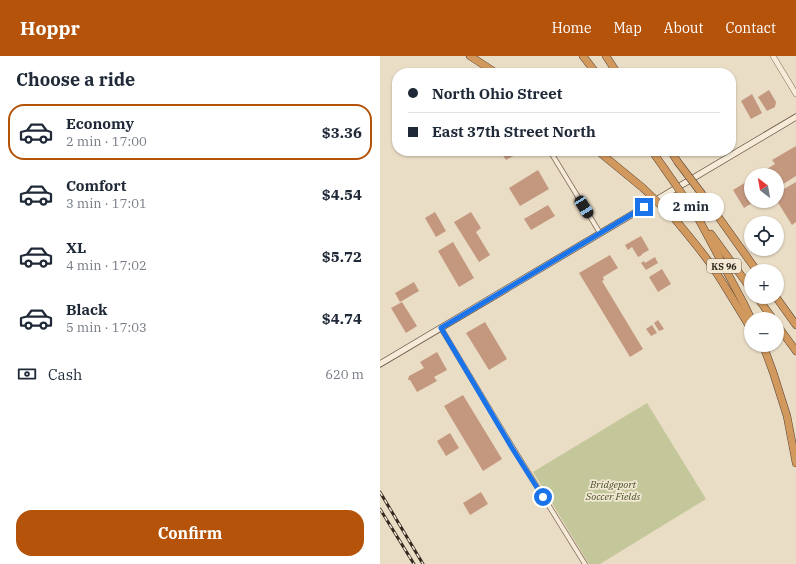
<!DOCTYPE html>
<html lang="en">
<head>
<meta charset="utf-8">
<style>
  body { margin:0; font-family:"IBM Plex Serif",serif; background:#f2f2f3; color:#1f2937; height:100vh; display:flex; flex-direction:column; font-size:15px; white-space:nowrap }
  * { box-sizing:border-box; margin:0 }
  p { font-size:13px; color:#747a83 }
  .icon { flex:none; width:22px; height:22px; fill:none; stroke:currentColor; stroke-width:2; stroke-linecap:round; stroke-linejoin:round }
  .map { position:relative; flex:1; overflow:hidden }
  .side { display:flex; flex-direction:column; background:#fff; width:380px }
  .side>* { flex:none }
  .guide { position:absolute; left:12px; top:12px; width:344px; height:88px; border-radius:16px; box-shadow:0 1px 3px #0004; display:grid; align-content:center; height:88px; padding:0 16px; background:#fff }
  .needle { width:26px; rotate:329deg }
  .fabs { position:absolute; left:364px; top:112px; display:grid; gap:8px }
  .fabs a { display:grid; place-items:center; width:40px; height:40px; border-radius:50%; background:#fff; box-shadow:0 1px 3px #0004; font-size:20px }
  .end { position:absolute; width:18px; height:18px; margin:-9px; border:5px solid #1a73e8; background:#fff; box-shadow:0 0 0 2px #fff }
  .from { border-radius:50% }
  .bubble { position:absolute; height:28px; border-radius:14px; background:#fff; box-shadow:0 1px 3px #0004; font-size:13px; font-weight:700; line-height:28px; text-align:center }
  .car { position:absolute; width:12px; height:24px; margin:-12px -6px; border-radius:5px; box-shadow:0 0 3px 1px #0007; background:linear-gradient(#222 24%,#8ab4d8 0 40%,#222 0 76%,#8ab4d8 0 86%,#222 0) }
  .guide b { display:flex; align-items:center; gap:14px; height:38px; font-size:15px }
  .guide b+b { border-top:1px solid #e0e1e3 }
  .guide i { width:10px; height:10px; background:#1f2937 }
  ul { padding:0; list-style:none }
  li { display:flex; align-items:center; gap:12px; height:56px; margin:0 8px 6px; padding:0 8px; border:2px solid transparent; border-radius:16px }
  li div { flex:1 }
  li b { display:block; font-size:15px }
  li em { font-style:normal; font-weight:700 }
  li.active { border-color:#b45309 }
  li>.icon { width:36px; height:36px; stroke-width:1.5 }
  h2 { padding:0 16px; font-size:18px; line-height:48px }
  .pay { display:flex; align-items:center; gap:10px; height:44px; padding:0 16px; font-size:15px }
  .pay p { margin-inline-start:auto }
  .cta { display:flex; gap:8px; margin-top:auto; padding:8px 16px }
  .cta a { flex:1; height:46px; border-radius:16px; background:#b45309; color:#fff; font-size:16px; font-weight:700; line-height:46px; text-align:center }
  header { display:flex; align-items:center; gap:24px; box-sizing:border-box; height:56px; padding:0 20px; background:#b45309; color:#fff }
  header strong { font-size:19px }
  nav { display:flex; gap:22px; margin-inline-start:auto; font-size:14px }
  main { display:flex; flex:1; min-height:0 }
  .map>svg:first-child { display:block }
  .park { fill:#c4c79a }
  .building { fill:#c4987f }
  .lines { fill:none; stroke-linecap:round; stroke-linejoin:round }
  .minor-casing { stroke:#836f5d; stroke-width:5.5 }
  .tertiary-casing { stroke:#836f5d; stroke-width:6 }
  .secondary-casing { stroke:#655140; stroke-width:7 }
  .motorway-casing { stroke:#513e31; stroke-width:8 }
  .minor { stroke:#f5ebd8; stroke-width:4 }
  .tertiary { stroke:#f5ebd8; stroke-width:5 }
  .secondary { stroke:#f5ebd8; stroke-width:5.5 }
  .motorway { stroke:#d1995e; stroke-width:7 }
  .rail-casing { stroke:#34291f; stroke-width:3 }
  .rail { stroke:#f2e8d4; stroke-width:1.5; stroke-dasharray:4.5; stroke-linecap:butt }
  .motorway-bridge-casing { stroke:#513e31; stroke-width:8; stroke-linecap:butt }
  .motorway-bridge { stroke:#d1995e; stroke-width:7 }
  .route { stroke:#1a73e8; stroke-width:5 }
  .labels { text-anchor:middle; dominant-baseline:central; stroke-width:3.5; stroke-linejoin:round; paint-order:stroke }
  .shield { fill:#f2e8d4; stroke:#6d6255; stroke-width:1 }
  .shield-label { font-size:9px; font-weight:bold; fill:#34291f }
  .park-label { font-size:10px; font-style:italic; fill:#474f28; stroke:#f2e8d4 }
</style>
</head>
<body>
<header>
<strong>Hoppr</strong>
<nav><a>Home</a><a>Map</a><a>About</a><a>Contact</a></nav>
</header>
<main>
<section class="side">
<h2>Choose a ride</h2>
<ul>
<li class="active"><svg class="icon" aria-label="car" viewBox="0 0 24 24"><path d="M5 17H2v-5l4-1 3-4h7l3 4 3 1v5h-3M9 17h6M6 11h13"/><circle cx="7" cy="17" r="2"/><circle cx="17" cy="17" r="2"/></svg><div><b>Economy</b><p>2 min · 17:00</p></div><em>$3.36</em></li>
<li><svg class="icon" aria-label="car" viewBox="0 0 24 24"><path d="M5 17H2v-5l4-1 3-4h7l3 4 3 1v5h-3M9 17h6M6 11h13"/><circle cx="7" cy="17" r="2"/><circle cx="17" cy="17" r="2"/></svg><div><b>Comfort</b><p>3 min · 17:01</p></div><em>$4.54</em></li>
<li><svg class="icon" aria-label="car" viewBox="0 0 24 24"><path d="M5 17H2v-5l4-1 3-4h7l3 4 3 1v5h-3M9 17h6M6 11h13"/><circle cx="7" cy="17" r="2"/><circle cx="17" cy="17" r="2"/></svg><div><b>XL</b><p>4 min · 17:02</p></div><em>$5.72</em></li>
<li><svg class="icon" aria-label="car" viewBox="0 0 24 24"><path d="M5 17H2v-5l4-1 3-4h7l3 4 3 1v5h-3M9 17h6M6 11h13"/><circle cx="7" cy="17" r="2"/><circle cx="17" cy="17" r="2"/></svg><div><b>Black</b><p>5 min · 17:03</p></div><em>$4.74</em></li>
</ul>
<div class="pay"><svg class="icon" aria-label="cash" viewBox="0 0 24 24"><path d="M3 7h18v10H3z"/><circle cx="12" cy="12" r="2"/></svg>Cash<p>620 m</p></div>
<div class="cta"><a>Confirm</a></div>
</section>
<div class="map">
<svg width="416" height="508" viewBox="0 0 416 508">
  <rect width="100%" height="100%" fill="#eaddc5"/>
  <path class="park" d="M267,347L326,443L220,508H209L153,416Z"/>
  <g class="building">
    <path d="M389,34L396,46L395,51L387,55L378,41Z"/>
    <path d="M372,38L382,57L371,63L361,45Z"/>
    <path d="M416,90V120L397,132V119H377L395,108L392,104Z"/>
    <path d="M120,95H142L126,104Z"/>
    <path d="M158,114L169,133L140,150L129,132Z"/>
    <path d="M371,123V145H375L364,152L353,134Z"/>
    <path d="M416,126V166L412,169L397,145V137Z"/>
    <path d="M168,149L175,160L151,174L144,163Z"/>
    <path d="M55,156L66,175L56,181L45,162Z"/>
    <path d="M91,156L101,172L96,176L110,199L99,206L74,166Z"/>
    <path d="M261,180L269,194L262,198V199L258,201L252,191L248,194L245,189Z"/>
    <path d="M73,186L94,222L79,231L58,195Z"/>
    <path d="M230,199L238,212L223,221L224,224L222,225L263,293L250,301L199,217Z"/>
    <path d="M275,201L278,207L266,214L261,207L264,205L265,207Z"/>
    <path d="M282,213L291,228L278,236L269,221Z"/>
    <path d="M34,226L39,235L20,246L15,237Z"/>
    <path d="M22,246L37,270L26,277L11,252Z"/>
    <path d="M278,264L284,273L279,275L274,267Z"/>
    <path d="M105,266L127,303L109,314L86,277Z"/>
    <path d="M272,269L277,277L271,280L266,273Z"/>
    <path d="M57,296L67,314L54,321L57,325L37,336L30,324H28L29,320L44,312L40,306Z"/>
    <path d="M83,339L122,403L103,415L64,350Z"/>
    <path d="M70,377L79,392L66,400L57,385Z"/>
    <path d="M101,436L108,448L90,459L83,447Z"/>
  </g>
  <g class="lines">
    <g class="minor-casing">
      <g id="minor">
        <path d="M170,95L220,177"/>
        <path d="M61,272L133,392L205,508"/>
      </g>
    </g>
    <g class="tertiary-casing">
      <path id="tertiary" d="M393,0L416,38"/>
    </g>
    <g class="secondary-casing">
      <path id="secondary" d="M0,308L416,61"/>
    </g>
    <g class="motorway-casing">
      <g id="motorway">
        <path d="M90,0L116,17"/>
        <path d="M203,0L216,17"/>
        <path d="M226,0L237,17"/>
        <path d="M218,95L263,132"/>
        <path d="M272,95L284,112"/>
        <path d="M291,95L297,105"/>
        <path d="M322,138L377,215"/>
        <path d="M316,158L365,250L371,263"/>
        <path d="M294,162C307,178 320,193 332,210C346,231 358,252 371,273"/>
        <path d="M331,178L371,233"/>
        <path d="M377,241L393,263"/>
        <path d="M396,241L416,269"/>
        <path d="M397,269L416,295"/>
        <path d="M383,289L393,316L407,360L416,407"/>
      </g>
    </g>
    <use href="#minor" class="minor"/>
    <use href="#tertiary" class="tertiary"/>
    <use href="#secondary" class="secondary"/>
    <use href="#motorway" class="motorway"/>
    <g class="rail-casing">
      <g id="rail">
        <path d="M0,436L43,508"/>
        <path d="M0,453L34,508"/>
      </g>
    </g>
    <use href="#rail" class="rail"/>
    <g class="motorway-bridge-casing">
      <g id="motorway-bridge">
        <path d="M297,105L322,138"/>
        <path d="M284,112L309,148"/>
        <path d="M263,132L294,162"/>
      </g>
    </g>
    <use href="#motorway-bridge" class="motorway-bridge"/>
  </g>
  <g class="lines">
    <path class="route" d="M163,441L132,392L61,272L264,151"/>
  </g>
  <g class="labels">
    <rect class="shield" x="327" y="203" width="34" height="14" rx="3"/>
    <g class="shield-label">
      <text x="344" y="210">KS 96</text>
    </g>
    <g class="park-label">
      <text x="233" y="428">Bridgeport<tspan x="233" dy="12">Soccer Fields</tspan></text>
    </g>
  </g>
</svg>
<div class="fabs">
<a><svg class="needle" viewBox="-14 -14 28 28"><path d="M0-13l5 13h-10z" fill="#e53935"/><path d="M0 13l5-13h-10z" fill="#747a83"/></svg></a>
<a><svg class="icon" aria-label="locate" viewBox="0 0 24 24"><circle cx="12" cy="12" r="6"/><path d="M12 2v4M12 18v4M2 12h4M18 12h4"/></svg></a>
<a>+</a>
<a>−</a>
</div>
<i class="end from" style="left:163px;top:441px"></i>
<i class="end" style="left:264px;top:151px"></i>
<div class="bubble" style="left:278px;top:137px;width:66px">2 min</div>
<i class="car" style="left:204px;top:151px;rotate:148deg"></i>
<div class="guide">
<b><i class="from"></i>North Ohio Street</b>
<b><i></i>East 37th Street North</b>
</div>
</div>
</main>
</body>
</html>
